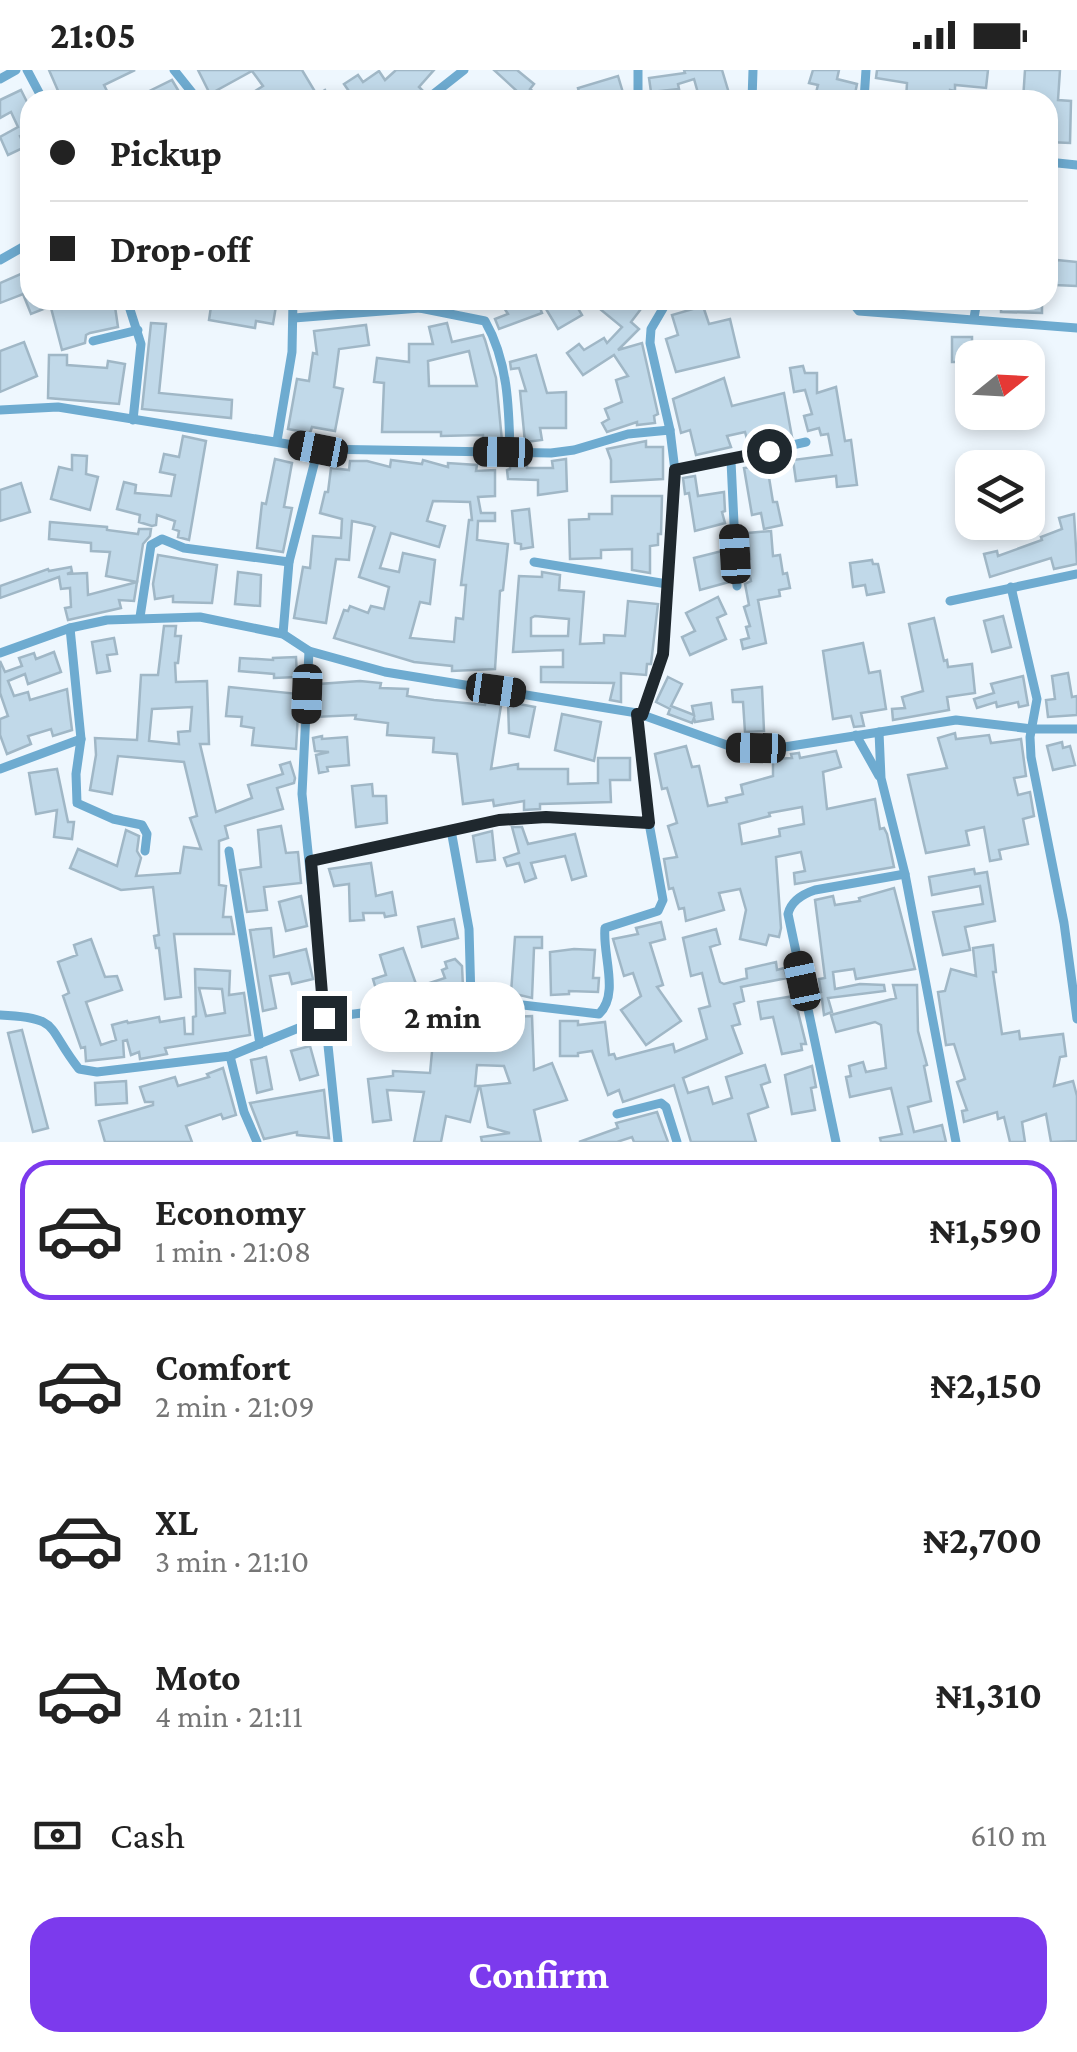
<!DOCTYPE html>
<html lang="en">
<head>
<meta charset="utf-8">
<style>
  body { margin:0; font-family:"Crimson Pro",serif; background:#f2f2f2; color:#222; height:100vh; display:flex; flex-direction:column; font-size:38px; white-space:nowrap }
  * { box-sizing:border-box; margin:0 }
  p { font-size:32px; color:#767676 }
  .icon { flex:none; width:55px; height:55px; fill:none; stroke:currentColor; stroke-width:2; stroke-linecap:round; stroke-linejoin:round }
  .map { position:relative; height:1072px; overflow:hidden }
  .details { display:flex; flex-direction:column; background:#fff; flex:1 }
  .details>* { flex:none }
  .hud { position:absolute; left:20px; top:20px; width:1038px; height:220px; border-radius:30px; box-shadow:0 5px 15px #0003; display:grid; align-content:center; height:220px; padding:0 30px; background:#fff }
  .needle { width:65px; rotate:72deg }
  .fabs { position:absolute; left:955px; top:270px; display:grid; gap:20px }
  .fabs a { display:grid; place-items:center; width:90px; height:90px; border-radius:20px; background:#fff; box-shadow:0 5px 15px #0003; font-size:50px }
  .end { position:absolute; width:45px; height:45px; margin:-22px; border:12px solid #1f282e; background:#fff; box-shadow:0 0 0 5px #fff }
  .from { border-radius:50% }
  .bubble { position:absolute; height:70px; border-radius:30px; background:#fff; box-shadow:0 5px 15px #0003; font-size:32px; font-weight:700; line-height:70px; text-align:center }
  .car { position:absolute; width:30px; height:60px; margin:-30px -15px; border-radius:12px; box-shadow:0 0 8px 2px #0007; background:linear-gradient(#222 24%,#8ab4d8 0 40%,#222 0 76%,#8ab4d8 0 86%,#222 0) }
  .hud b { display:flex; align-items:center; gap:35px; height:95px; font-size:38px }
  .hud b+b { border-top:2px solid #e0e0e0 }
  .hud i { width:25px; height:25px; background:#222 }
  ul { padding:18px 0 0; list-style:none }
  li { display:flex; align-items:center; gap:30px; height:140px; margin:0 20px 15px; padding:0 10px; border:5px solid transparent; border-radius:30px }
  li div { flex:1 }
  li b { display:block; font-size:38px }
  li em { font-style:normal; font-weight:700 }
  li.active { border-color:#7c3aed }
  li>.icon { width:90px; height:90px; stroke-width:1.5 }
  .pay { display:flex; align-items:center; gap:25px; height:110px; padding:0 30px; font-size:38px }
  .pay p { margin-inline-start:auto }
  .cta { display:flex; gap:20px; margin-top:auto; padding:20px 30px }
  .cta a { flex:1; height:115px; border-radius:30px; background:#7c3aed; color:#fff; font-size:40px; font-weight:700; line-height:115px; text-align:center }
  .status { display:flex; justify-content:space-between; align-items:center; height:70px; padding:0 50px; background:#fff; direction:ltr }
  .status svg { height:28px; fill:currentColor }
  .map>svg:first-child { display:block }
  .building { fill:#c1d9e9; stroke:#a0b7c6; stroke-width:2.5; fill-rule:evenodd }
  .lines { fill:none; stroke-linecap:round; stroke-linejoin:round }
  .street { stroke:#6eabd0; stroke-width:9 }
  .route { stroke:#1f282e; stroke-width:12 }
</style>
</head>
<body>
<div class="status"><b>21:05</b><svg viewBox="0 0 49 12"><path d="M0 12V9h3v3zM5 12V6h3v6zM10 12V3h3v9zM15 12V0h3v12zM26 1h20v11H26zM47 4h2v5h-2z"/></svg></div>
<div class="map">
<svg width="1077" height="1072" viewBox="0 0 1077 1072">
  <rect width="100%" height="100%" fill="#eef7fe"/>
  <g class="building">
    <path d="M49,0H135L104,15L108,23L94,30L89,27L62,30Z"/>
    <path d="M198,0H302L317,25L325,20L331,30H241L263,16L252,1L210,24Z"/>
    <path d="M396,0H434L419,17L422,20L413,28L409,23L398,30H355L344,14L358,5L363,12L379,1L385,10Z"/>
    <path d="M494,0H517L534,14L530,19L543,30H522L515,25L518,22Z"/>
    <path d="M684,0H722L731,30H700L694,9L678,14L679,19L651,22L649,8L685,3Z"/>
    <path d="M813,0H839L837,9L857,14L855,24L847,22L845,30H814L818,15L809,13Z"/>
    <path d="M877,0H988L986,18L955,15V21L950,20L949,30H906L907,13L876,8Z"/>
    <path d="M1025,0H1060L1058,30L1071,31L1070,73L1048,72V30H1023Z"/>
    <path d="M618,6L624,26L609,30H581L578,18Z"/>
    <path d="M172,10L184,30H131Z"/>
    <path d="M21,20L30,38V61L20,66L25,77L8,85L0,67L18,57L11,42L0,48V30Z"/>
    <path d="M1057,190L1077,192V216L1055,215Z"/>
    <path d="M30,200V230H43L46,238L31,244L23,224L0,233V213Z"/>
    <path d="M63,230H114L118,257L90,263L86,265L85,273L62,280L50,234Z"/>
    <path d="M212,230H277L273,254L256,251L255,258L209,250Z"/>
    <path d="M499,230H537L542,243L499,259L495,249L508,244Z"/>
    <path d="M570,230H573L582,245L558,259L546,239L560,231L562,234Z"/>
    <path d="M589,230H638L644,235L631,252L639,259L618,280L642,273L658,344L654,346L655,353L637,355V352L607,362L602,353L609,349L605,339L622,332L616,310L628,306L614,285L583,305L567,283L579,274L584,280L604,268L607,273L622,257Z"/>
    <path d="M1001,230H1042V243L1001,242Z"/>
    <path d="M703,236L709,254L730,249L739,287L676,302L666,269L678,265L672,245Z"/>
    <path d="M151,253L166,254L159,323L232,330L231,348L142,339Z"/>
    <path d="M447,253L452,272L483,265L485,270L496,308L502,371L483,372V365L441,366V362H382L384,313L374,312L377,288L409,292V274H433L429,257ZM469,281L477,316H429L428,291Z"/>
    <path d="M366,255L369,275L339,279L334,317L343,319L335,361L312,357L310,363L288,359L297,309L309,311L313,283L317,284L314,261Z"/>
    <rect x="952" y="267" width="20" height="25"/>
    <path d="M24,272L37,306L0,322V281Z"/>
    <path d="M49,285H67V295L107,298L108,291L125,294L119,334L48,328Z"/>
    <path d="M536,285L547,323L566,322V358H540L542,370L525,372L520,321H526L519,298L511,299L510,292Z"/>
    <path d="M803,296L805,303H817V323L836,317L845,371L851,370L857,415L837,417L836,406L796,411L793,390L832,385L828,364L821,365L819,358L808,361L804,346L812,344L805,320L794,322L790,298Z"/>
    <path d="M724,308L732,336L784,323L792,367L749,376L745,362L727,366L731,377L696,385L690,360L681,363L673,329Z"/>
    <path d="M183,366L206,371L189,470L178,467L179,461L173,459L175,451L157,445L156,455L152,456L139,452L140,445L117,439L124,412L136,415L135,423L171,426L175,405L160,402L164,384L179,387Z"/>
    <path d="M646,371V377H663V409L611,412V390L607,379Z"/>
    <path d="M72,385L87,386L86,404L98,407L90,440L51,429L59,397L72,400Z"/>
    <path d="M275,389L292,393L284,437L292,438L283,482L257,478L262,433L266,434Z"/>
    <path d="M566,389L567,421L538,425V410L508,409L507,400L510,399V394L527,395V398H553L552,391Z"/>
    <path d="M391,390L422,394L423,390L448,397V393L477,395L476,401L495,400V426L478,427L481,443H495V451H478L477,470L508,474L503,520L500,521L495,599L452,601V596L414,592L334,568L344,540L348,541L350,536L368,543L371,536L384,539L389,517L359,507L375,457L371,455L352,451L349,490L336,489L326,553L294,548L303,497L310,498L313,466L341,468L342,449L320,443L325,422H328L331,398L349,400L350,391H367L390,397ZM433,431L470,432L472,450H469L461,515H466L463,549L456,548L454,572L410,568L420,532L430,534L435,490L403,483L399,502L380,498L391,463L439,477L445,456L427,451Z"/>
    <path d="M767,395L773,432H777L782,455L764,459L761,443L752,445L744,398Z"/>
    <path d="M695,406L698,426L724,422L725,441L722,442L725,453L695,461L689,423L685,424L683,408Z"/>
    <path d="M21,413L30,442L0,451V420Z"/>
    <path d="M612,426H662L661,464H658V475L650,476V503L632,500V479L601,480V488L570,489L569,450L589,449V444H612Z"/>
    <path d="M529,439L533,477L521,479V474L515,473L512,441Z"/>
    <path d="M1074,444L1077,494L1054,499L1051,488L990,507L984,484L997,481L998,486L1042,470L1041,467L1062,459L1059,448Z"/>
    <path d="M50,452L107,457V460L138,464L139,459H151L150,466L143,474L137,512L106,506L110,482L91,481V473L49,469Z"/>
    <path d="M771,461L773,486L780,485L783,504L787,503L790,518L779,520L780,526L758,530L766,573L743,579L741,570L749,568L746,557L750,556L744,537L749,535L745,514L751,511L746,490L750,489L748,463Z"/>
    <path d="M722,481L729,512L700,520L694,488Z"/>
    <path d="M158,485L217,495L212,533L173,532V526L155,529L153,514Z"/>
    <path d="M872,490L873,494H878L884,522L867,525L865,515L853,517L850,493Z"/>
    <path d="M71,497L72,502L67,504L87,503L88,525L137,512L134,531L119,530L121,538L68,550L65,538L71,537L70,518L61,519L59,507L0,528V516L48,499L49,501Z"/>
    <path d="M238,502L261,505L260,536L235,534Z"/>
    <path d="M542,502L560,505L559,520L584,522L580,574L604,573V565L625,566L628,531L658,534L651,594H647L646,605L621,603V632L610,630L614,613L541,612V597H563V580L513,582L519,506L542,507ZM535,546L569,549L568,566H531V548Z"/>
    <path d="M718,527L726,544L717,548L726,569L690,585L682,567L695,561L686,543Z"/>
    <path d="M1003,546L1011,577L992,582L984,551Z"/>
    <path d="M934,548L944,591L947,590L948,597L972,594L975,623L947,627L949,640L893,650L892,639L905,638L902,627L923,621L909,554Z"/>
    <path d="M164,556H176L175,566H181L178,593H175L176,612L207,611L209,674H200L216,742L252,728L248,715L283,704L280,695L290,692L295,708L294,713L277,718L283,739L225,756L228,768L219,771V815L226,816L223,847H231L234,864H174L181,927L165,929L159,878H156L154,866L159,865L153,817L121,820L70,798L78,779L117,796L126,760L139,766L137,781L141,788L136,806L180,803L184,777L201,779L190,748L197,746L184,692L118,686L112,724L90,720L96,685L95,668L137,670L141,605H158ZM192,637L190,661L178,662L179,674L149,671L152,639Z"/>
    <path d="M114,568L117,584L107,585L110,601L97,603L92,572Z"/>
    <path d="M863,573L869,603L880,601L886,639L861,643L864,656L854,657L851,646L833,649L823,581Z"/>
    <path d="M54,582L61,602L28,614L25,604L8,611L14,626L28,622L30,630L67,619L72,660L53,666L51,659L28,666L31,674L7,684L0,665V649L8,646L0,623V591L5,602L22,596L19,588L34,583L36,589Z"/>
    <path d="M296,587L297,607L274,608V604L239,601L240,588L273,590V588Z"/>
    <path d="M1068,603L1072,627L1077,626V645L1048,647L1046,630L1055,629L1052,606Z"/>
    <path d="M1023,606L1028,635L1019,637L1018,632L997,637L996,632L977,638L974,629L994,623L991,614Z"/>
    <path d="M668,607L682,614L671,636L694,645L692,636L711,633L713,649L695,652L694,648L692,653L668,644L670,639L656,632Z"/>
    <path d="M360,611L381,613L380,618L408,619L407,626L434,630L485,635L486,627L502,629L491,699L518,694V699H568V714L598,713V688H630V710H610L611,732L540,734V739L524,740V731L494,736L493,730L463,734L457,684L433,682L434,668L387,665L388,653L355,649L356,645L314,647L315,632H319V614Z"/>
    <path d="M229,617L299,624L296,679L252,675L254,658L241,656L242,647L226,646Z"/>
    <path d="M762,617L764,661L745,662L743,632H733L732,620Z"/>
    <path d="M508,632L535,637L529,667L509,663Z"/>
    <path d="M562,644L601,652L594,691L555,680Z"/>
    <path d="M955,663L956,669L989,665L991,673L1021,669L1026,706L1014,708L1018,725L1030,722L1034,746L1023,749L1028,774L999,780L1001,789L990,791L984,757L966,761L969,775L926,783L908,705L947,698L938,668Z"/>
    <path d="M322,666V669L347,667L349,695L327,697L328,701L319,703L316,685L329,682L315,681L313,668Z"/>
    <path d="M1062,672L1063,678L1070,676L1075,695L1053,700L1047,676Z"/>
    <path d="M686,676L692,697L699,696L708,736L727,732L726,728L743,724L741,715L773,706V689L792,688L791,684L799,683L800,688L836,681L841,697L823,702L827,739L875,729L880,759L884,758L887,764L894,797L795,814L794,803L805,801L801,782L776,787L781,858L779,867L769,865L766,875L740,869L746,840L740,819L719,823L724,840L686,851L684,838L679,839L673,818L669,819L664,789L677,787L668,756L677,753L667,718L662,719L655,684ZM802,737L804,754L779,759L780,766L742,774L739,754L770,746L769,743Z"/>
    <path d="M57,699L68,752H74L72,769L54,767L57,740L36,744L29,703Z"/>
    <path d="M372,714L373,726H386L387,753L356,757L352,716Z"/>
    <path d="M281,756L286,783L298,782L301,813L264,817L267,840L247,842L240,800L261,797L258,760Z"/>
    <path d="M512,757H522L528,774L575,764L586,806L572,810L565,786L531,793L536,808L525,812L519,793L507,796L504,788L519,783Z"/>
    <path d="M492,761L495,790L477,792L473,766Z"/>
    <path d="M371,793L376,826L392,822L396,845L385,847L384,843H363L364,850L350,851L349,814L334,816L329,799Z"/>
    <path d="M974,799L975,804L987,802L995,851L965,857L970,880L943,885L933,842L983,834L980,816L932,825L929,807Z"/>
    <path d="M894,818L915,899L856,909L854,899L833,902L835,919L860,914L884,915L885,921L828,928L832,942L824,945L822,929L818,930L816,923L821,922L819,909L825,908L815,830L833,826L835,835L860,831L859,828Z"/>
    <path d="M301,826L307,856L286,861L279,832Z"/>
    <path d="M454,849L458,868L422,877L418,857Z"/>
    <path d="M661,852L665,869L650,873L663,915L657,917L681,951L646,975L621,940L641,926L633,903L624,906L613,869L638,864L636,858Z"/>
    <path d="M271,858L274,887L306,879L313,909L292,914L289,903L270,906L276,938L263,941L250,860Z"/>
    <path d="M716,859L720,874L710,877L720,912L724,914L747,908L746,899L776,892L777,900L784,898L787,908L741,917L744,931L734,934L740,954L732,956L742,983L683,1008L688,1023L708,1017L713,1034L732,1028L726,1007L765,995L770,1012L761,1015L768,1037L748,1044L756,1072H691L674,1015L623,1032L619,1020L608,1025L592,981L578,983V986H560V951H578V955L605,952L609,985L614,984L616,989L673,974L675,982L707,969L699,939L710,936L702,903L691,906L683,868Z"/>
    <path d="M515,867H542V878H534L532,928L511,923Z"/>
    <path d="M91,869L105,907L117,906L122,920L86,932L101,975L116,970L112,955L127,951L128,953L159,947L160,952L184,948L185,964H193V947L196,946L195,899L230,901L229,925L244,923L250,965L165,978L167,984L140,989L139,982L131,985L127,970L123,971L124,987L86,991L85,977L81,978L63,926L69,923L58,892L77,885L74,875ZM199,918L222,919L225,943L206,946Z"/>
    <path d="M993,875L996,902H993L1002,964L1019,961L1020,969L1063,964L1066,986L1060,987L1054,1016L1073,1011L1077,1026V1071L1051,1072L1046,1044L1022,1052L1025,1072H1010L1004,1047L998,1049L997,1042L964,1052L962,1041L967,1040L957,1012L965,1009L954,974L946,975L938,922L945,921L951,899L976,906L973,878Z"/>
    <path d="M403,878L416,914L378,926L373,909L386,905L380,885Z"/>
    <path d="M574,879L595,880L593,908H599L598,922L569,921V924L551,925L550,882Z"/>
    <path d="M455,889L462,896L463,917L423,927L420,916L445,908L442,900L447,898L445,892Z"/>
    <path d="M893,915H917L918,961L927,995L924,996L931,1031L908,1037L914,1062L942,1055L946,1072H881L880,1068L902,1064L891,1018L850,1027L846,1007L851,1006L849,996L863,992L866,1002L886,998L881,955L875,952L836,962L831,945L896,928Z"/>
    <path d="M794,926L806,974H801L802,980L782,984L773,947L761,949L758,932Z"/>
    <path d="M486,939L511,942V947L532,946L534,1000L552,993L567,1030L534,1040L541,1072H482L481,1067L510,1063L488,1057L480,1016L510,1013L504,996L477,995L475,1016H479L470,1052L446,1046L441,1072H414L424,1022L387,1020L391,1050L373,1052L368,1009L393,1006V1001L430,1003L433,971H424V947H441V962L484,963Z"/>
    <path d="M22,960L48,1058L33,1062L8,963Z"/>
    <path d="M310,976L318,1005L300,1010L291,981Z"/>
    <path d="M266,987L272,1019L257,1023L251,990Z"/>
    <path d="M812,996L816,1017L811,1018L815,1040L792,1044L785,1005Z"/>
    <path d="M223,998L236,1045L223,1049L221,1044L186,1056L192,1072H105L99,1051L153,1035V1032H145L140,1017L175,1007L178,1016L209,1007L207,1004Z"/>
    <path d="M126,1011L127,1033L96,1035L95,1013Z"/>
    <path d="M324,1020L329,1068L297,1065V1062L264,1069L250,1033Z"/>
    <path d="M657,1042L668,1072H634L632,1067L617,1072H579L618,1058L616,1053Z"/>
  </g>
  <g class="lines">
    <g class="street">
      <path d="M27,0L43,30"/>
      <path d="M174,0L198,30"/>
      <path d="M638,0V30"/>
      <path d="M0,9L16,0"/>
      <path d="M426,30L464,0"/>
      <path d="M752,30L753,0"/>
      <path d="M864,30L866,0"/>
      <path d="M1048,92L1077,95"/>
      <path d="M0,190L30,173"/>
      <path d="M127,230L141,274L133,350"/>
      <path d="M850,230L859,241L1077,258"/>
      <path d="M420,238L485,251C508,291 509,337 510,382"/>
      <path d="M294,248L420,238L428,230"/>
      <path d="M974,248L977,230"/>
      <path d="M93,271L138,260"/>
      <path d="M0,340L58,337L318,379L551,383L574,380L628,364L670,360"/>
      <path d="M277,371L292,282L293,230"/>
      <path d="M731,391L737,516"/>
      <path d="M675,401L806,372"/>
      <path d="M534,492L667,514"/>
      <path d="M1011,517L1037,629L1030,667L1031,687L1064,853L1077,949"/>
      <path d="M950,531L1077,504"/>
      <path d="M140,547L151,475L162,469L184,478L289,492"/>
      <path d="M70,558L81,669L76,704L77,733L113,749L142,755L147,764L145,781"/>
      <path d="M283,564L289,492L318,379"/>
      <path d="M309,581L302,724L338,1072"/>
      <path d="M0,583L70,558L107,550L200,547L283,564L309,581L385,602L637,643L735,678H778L956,650L1032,659H1077"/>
      <path d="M642,645L663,584L675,401L670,360L650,273L651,259L668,230"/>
      <path d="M879,662L881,708L905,804L956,1072"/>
      <path d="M856,665L879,706"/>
      <path d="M0,699L81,669"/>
      <path d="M451,760L469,859L471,929"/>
      <path d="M229,781L260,974"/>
      <path d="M311,791L499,750L546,747L649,753"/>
      <path d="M0,945C62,948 45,956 79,999L97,1002L230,986L323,948L471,929L599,944C620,924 602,884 605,858L658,841L663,830L649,753L637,643"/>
      <path d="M230,986L244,1042L257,1072"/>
      <path d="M617,1044L661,1033L666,1037L677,1072"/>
      <path d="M836,1072L788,844C791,831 803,824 815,820L905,804"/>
    </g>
  </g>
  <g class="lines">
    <path class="route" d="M324,948L311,791L499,750L546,747L649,753L637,644L642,645L663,584L675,400L769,381"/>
  </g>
</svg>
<div class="fabs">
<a><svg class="needle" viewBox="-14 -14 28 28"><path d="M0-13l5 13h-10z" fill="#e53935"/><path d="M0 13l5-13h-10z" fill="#767676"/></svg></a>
<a><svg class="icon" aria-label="layers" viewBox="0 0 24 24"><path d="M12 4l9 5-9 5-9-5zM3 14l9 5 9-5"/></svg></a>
</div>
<i class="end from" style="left:769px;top:381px"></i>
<i class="end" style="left:324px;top:948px"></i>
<div class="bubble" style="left:360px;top:912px;width:165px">2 min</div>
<i class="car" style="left:318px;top:379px;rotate:281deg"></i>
<i class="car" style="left:503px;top:382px;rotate:271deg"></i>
<i class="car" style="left:735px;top:484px;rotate:357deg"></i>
<i class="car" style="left:496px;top:620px;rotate:98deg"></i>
<i class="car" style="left:307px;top:624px;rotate:182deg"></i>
<i class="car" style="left:756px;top:678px;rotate:271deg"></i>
<i class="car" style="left:802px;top:911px;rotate:348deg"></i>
<div class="hud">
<b><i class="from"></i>Pickup</b>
<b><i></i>Drop-off</b>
</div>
</div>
<section class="details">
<ul>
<li class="active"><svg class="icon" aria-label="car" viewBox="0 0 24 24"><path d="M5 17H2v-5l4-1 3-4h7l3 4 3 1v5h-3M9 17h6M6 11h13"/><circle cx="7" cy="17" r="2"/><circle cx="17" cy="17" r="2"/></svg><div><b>Economy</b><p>1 min · 21:08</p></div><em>₦1,590</em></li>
<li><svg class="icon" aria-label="car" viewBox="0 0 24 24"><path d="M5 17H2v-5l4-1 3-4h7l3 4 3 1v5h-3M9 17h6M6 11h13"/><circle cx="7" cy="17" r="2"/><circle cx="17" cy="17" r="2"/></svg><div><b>Comfort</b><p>2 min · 21:09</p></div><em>₦2,150</em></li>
<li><svg class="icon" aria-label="car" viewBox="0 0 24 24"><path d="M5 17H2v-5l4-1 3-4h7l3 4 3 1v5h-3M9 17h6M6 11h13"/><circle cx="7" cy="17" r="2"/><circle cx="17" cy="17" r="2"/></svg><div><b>XL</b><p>3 min · 21:10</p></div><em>₦2,700</em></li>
<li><svg class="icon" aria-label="car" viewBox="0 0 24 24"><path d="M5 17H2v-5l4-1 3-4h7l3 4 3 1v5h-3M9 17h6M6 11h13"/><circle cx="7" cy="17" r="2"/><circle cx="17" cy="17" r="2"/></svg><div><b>Moto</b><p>4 min · 21:11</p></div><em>₦1,310</em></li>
</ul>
<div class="pay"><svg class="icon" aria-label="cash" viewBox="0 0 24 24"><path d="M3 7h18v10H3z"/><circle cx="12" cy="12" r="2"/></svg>Cash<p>610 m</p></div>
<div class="cta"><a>Confirm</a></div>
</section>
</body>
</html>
